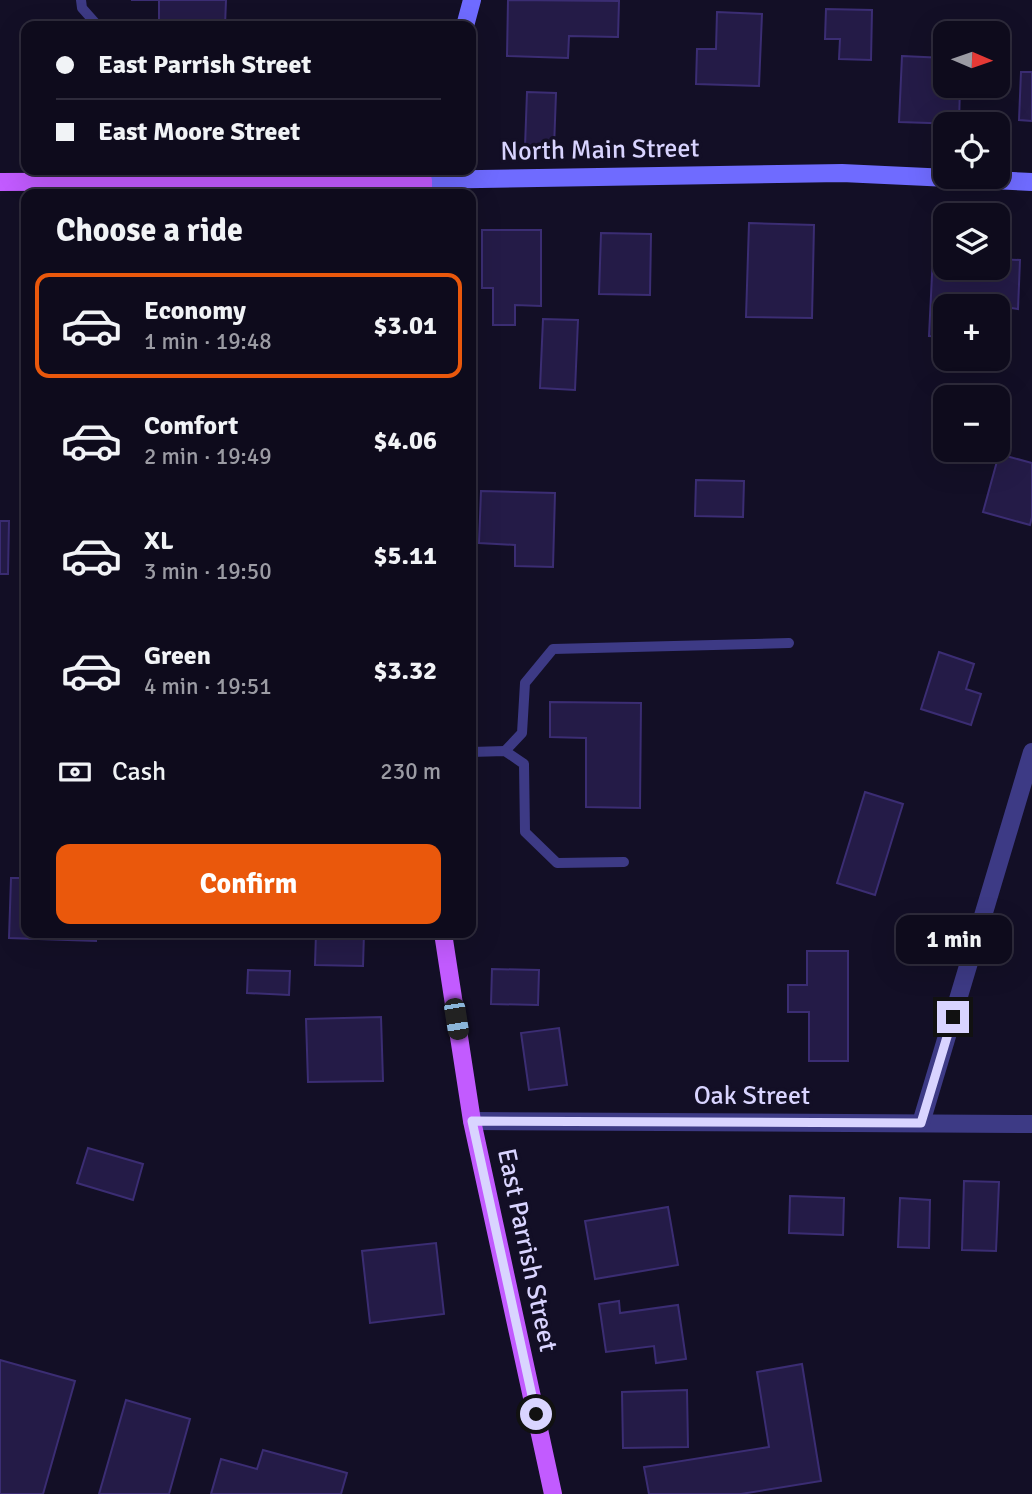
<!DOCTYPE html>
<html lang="en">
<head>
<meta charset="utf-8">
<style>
  body { margin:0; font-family:Signika,sans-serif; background:#1c1929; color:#f1f3f6; height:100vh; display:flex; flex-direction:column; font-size:26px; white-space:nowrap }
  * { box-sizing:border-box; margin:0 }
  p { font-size:23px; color:#9b9ba3 }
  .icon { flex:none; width:38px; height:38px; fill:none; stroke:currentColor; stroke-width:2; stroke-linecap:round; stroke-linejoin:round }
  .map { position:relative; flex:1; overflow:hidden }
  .side { position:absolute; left:21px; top:189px; width:455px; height:749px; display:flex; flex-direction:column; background:#0e0b1c; border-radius:14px; box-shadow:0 7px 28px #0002,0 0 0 2px #2e2b3b }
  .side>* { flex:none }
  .hud { position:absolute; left:21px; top:21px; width:455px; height:154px; border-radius:14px; box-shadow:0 7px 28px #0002,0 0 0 2px #2e2b3b; display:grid; align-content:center; height:154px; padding:0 35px; background:#0e0b1c }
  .needle { width:46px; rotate:92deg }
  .fabs { position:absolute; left:933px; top:21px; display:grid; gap:14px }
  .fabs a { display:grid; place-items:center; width:77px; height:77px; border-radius:14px; background:#0e0b1c; box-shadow:0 7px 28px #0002,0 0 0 2px #2e2b3b; font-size:35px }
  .end { position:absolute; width:32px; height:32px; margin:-16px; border:9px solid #d9d4ff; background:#111; box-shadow:0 0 0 4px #111 }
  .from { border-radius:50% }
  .bubble { position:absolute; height:49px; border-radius:14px; background:#0e0b1c; box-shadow:0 7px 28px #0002,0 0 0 2px #2e2b3b; font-size:23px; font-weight:700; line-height:49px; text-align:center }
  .car { position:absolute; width:21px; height:42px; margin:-21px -10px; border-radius:9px; box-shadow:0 0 5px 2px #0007; background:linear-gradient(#222 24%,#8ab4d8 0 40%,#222 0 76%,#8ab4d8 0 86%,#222 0) }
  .hud b { display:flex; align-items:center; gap:24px; height:66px; font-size:26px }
  .hud b+b { border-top:2px solid #2e2b3b }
  .hud i { width:18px; height:18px; background:#f1f3f6 }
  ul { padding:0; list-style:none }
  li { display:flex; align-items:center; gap:21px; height:105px; margin:0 14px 10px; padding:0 21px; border:4px solid transparent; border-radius:14px }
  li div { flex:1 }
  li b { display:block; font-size:26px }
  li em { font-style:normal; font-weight:700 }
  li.active { border-color:#ea580c }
  li>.icon { width:63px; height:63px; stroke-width:1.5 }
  h2 { padding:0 35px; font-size:32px; line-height:84px }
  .pay { display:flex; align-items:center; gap:18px; height:77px; padding:0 35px; font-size:26px }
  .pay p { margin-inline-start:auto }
  .cta { display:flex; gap:14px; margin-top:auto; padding:14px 35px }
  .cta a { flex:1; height:80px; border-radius:14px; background:#ea580c; color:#fff; font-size:28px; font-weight:700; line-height:80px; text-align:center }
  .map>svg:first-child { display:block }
  .building { fill:#241b47; stroke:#3b2d73; stroke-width:2 }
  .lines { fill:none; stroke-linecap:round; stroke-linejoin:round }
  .lane { stroke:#3d3a85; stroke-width:10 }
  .street { stroke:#3d3a85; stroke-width:18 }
  .secondary { stroke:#6f6bff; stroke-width:18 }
  .primary { stroke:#c25bff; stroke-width:18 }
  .route { stroke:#d9d4ff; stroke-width:9 }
  .labels { text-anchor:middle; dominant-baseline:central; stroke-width:7; stroke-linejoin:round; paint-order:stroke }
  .street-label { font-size:26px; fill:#d9d4ff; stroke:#130f26 }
</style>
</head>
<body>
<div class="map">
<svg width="1032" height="1494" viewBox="0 0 1032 1494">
  <rect width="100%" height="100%" fill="#130f26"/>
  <g class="building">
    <path d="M131,0H226L225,26H159V0Z"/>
    <path d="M508,0L619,1L618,37L569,36L568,58L507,56Z"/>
    <path d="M826,9L872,10L871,60L839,59L840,39H825Z"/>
    <path d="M717,12L762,14L759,86L696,84L697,49H716Z"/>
    <path d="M902,56L945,58V86H960L959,124L899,122Z"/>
    <path d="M1021,72H1032V121L1019,120Z"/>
    <path d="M527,92L556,93L554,148L525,147Z"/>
    <path d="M749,223L814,225L812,318L746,317Z"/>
    <path d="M482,230H541V306L515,305V325H493V288H482Z"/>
    <path d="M601,233L651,234L650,295L599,294Z"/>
    <path d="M933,255L945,256V268H998V259L1020,260L1018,309L998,306H945V337L929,336Z"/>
    <path d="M543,319L578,320L575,390L540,388Z"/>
    <path d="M999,454L1032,463V517L1030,525L983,512Z"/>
    <path d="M696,480L744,481L743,517L695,516Z"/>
    <path d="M481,491L555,493L553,567L515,566V545L479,543Z"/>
    <path d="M0,521H9L8,574H0Z"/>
    <path d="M939,652L974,664L966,689L981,694L971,725L921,709Z"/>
    <path d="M550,702L641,703L640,808L586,807V738L550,737Z"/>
    <path d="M865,792L903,804L875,895L837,883Z"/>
    <path d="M11,878H26V933H96V941L9,938Z"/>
    <path d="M316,933H364L363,966L315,965Z"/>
    <path d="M807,951H848V1061H809V1012H788V985H807Z"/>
    <path d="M492,969L539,970L538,1005L491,1004Z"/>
    <path d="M248,970L290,971L289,995L247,993Z"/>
    <path d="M381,1017L383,1081L308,1082L306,1019Z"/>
    <path d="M559,1028L567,1085L529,1090L521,1033Z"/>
    <path d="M88,1148L143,1164L133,1200L77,1183Z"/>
    <path d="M964,1181L999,1182L996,1251L962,1250Z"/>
    <path d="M790,1196L844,1198L843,1235L789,1233Z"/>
    <path d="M900,1198L930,1200L929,1248L898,1247Z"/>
    <path d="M668,1207L678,1265L595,1279L585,1221Z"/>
    <path d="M436,1243L444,1314L370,1323L362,1251Z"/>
    <path d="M619,1301L620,1313L678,1305L686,1359L656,1363L654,1346L606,1352L599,1304Z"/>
    <path d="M0,1360L75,1381L43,1494H0Z"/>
    <path d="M802,1364L821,1481L741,1494H649L644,1467L769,1447L757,1372Z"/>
    <path d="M687,1390L688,1447L623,1448L622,1392Z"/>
    <path d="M126,1400L190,1419L169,1494H99Z"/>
    <path d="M263,1450L347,1473L341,1494H211L221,1459L257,1469Z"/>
  </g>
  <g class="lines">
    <g class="lane">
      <path d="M81,0L82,8L98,26"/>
      <path d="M505,751L522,733L525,683L553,649L789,643"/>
      <path d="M471,752L505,751L524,764L525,832L557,863L624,862"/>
    </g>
    <g class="street">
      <path d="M472,1121L1032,1124"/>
      <path d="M921,1123L1032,752"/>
    </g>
    <g class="secondary">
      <path d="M465,26L472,0"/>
      <path d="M425,170L423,180L842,173L1032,182"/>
    </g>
    <g class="primary">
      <path d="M0,182L423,180V194"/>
      <path d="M443,933L472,1121L553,1494"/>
    </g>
  </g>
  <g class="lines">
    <path class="route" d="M536,1414L472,1121L921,1123L953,1017"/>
  </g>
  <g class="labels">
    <g class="street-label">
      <text transform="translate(600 150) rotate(-1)">North Main Street</text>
      <text x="752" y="1096">Oak Street</text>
      <text transform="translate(527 1250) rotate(78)">East Parrish Street</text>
    </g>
  </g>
</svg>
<div class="fabs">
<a><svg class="needle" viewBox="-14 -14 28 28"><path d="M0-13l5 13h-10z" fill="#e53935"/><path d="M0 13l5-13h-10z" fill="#9b9ba3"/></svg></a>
<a><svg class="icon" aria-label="locate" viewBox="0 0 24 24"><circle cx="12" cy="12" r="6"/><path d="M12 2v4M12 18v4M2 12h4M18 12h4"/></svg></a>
<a><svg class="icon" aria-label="layers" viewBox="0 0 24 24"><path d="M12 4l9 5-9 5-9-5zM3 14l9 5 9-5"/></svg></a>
<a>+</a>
<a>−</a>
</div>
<i class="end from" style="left:536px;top:1414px"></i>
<i class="end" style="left:953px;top:1017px"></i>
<div class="bubble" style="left:896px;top:915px;width:116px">1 min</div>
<i class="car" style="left:456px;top:1019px;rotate:171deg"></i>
<div class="hud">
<b><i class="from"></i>East Parrish Street</b>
<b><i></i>East Moore Street</b>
</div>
<section class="side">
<h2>Choose a ride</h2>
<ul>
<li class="active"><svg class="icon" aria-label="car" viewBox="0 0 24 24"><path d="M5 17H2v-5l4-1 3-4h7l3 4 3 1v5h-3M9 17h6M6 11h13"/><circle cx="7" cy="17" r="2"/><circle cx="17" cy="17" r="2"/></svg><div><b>Economy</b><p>1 min · 19:48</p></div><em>$3.01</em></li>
<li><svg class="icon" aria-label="car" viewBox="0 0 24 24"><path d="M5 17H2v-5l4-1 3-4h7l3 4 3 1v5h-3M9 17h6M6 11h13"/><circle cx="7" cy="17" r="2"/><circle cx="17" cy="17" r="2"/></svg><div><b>Comfort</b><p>2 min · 19:49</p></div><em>$4.06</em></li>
<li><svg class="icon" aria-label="car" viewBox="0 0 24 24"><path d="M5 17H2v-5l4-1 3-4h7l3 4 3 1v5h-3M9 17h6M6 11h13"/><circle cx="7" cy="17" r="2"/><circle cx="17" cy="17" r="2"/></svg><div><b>XL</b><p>3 min · 19:50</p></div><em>$5.11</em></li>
<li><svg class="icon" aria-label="car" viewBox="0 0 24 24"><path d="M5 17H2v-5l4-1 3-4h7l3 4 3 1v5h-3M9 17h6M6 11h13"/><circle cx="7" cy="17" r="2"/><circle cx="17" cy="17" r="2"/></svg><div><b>Green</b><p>4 min · 19:51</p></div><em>$3.32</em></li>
</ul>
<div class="pay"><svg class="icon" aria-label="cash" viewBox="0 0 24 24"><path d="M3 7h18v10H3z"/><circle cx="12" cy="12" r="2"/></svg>Cash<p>230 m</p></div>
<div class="cta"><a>Confirm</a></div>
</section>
</div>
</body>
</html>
